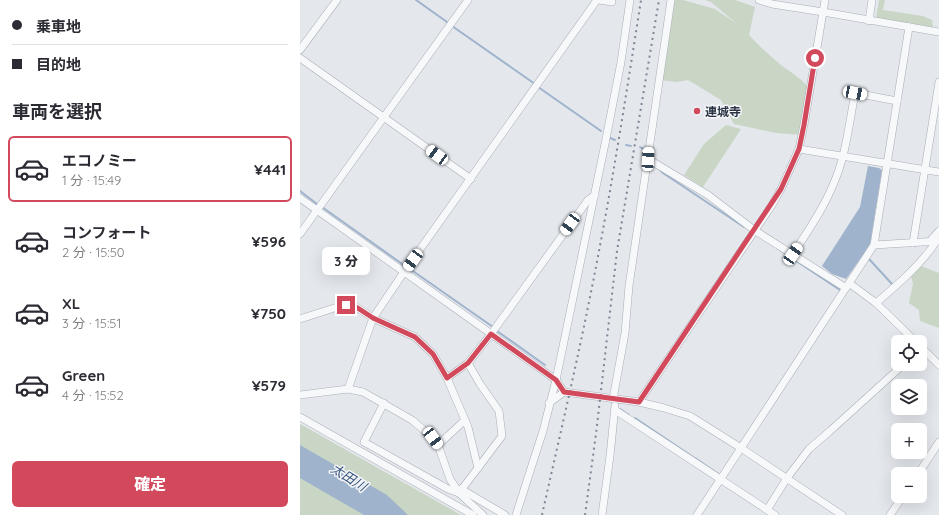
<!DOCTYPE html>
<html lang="ja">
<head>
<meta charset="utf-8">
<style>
  body { margin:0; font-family:Quicksand,"Noto Sans JP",sans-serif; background:#f2f2f3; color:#2b2b33; height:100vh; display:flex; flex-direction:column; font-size:15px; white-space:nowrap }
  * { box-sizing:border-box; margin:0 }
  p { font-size:13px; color:#7c7c81 }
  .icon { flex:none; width:22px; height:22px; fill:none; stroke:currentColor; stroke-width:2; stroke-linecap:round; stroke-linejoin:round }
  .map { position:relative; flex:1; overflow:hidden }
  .panel { display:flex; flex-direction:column; background:#fff; width:300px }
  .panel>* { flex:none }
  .hud { display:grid; align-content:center; height:88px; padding:0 12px; background:#fff }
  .tools { position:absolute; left:591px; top:335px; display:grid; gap:8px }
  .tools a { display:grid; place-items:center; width:36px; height:36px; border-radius:6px; background:#fff; box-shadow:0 4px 16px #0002; font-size:20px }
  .end { position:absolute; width:18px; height:18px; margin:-9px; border:5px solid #d1495b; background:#fff; box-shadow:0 0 0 2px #fff }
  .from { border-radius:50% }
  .bubble { position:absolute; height:28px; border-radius:6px; background:#fff; box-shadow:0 4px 16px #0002; font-size:13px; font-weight:800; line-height:28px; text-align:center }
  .car { position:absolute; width:12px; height:24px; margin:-12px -6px; border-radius:5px; box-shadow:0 0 3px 1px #0007; background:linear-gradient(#fff 24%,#345 0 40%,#fff 0 76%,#345 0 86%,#fff 0) }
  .hud b { display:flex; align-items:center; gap:14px; height:38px; font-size:15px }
  .hud b+b { border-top:1px solid #e1e1e2 }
  .hud i { width:10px; height:10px; background:#2b2b33 }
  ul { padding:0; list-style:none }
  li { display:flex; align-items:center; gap:12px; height:66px; margin:0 8px 6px; padding:0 4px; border:2px solid transparent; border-radius:6px }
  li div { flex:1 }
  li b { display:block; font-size:15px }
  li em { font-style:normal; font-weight:800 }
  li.current { border-color:#d1495b }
  li>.icon { width:36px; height:36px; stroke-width:1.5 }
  h2 { padding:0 12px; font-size:18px; line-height:48px }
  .button { display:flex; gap:8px; margin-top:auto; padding:8px 12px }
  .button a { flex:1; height:46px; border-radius:6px; background:#d1495b; color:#fff; font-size:16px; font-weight:800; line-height:46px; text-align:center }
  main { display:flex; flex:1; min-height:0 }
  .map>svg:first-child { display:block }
  .green { fill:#c9d6c5 }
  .water { fill:#9fb4cc }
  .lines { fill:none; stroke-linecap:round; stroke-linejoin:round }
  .stream { stroke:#9fb4cc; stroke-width:2 }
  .minor-casing { stroke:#a9aeb7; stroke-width:8 }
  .minor { stroke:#f7f8fa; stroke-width:7 }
  .rail { stroke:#7d8696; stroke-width:2; stroke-dasharray:2 4; stroke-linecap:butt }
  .route { stroke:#d1495b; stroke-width:5 }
  .poi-dot { fill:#d1495b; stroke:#f4f6f9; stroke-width:1.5 }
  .labels { text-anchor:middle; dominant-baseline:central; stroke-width:3; stroke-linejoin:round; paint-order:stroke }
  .poi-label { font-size:12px; font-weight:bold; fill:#2b3445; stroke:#f4f6f9; text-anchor:start }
  .water-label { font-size:13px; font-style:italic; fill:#34527a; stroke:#f4f6f9 }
</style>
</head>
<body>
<main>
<section class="panel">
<div class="hud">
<b><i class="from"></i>乗車地</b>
<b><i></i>目的地</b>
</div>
<h2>車両を選択</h2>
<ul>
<li class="current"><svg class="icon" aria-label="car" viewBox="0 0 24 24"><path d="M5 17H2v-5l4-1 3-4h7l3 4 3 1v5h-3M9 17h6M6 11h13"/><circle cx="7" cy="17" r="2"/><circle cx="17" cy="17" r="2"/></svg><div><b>エコノミー</b><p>1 分 · 15:49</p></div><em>¥441</em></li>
<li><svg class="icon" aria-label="car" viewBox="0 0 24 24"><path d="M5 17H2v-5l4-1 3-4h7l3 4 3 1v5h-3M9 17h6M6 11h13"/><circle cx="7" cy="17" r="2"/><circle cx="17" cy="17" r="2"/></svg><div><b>コンフォート</b><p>2 分 · 15:50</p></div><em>¥596</em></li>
<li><svg class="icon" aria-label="car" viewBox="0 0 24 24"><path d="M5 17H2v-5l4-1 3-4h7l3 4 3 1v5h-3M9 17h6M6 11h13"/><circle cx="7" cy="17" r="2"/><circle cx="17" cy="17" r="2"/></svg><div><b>XL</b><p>3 分 · 15:51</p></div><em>¥750</em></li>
<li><svg class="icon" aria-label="car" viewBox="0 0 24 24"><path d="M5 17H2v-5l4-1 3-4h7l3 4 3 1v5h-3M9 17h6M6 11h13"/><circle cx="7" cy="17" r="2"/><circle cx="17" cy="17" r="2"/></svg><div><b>Green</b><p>4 分 · 15:52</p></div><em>¥579</em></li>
</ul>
<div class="button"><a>確定</a></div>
</section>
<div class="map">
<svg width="639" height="515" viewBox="0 0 639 515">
  <rect width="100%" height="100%" fill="#e4e7ec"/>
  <g class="green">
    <path d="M371,0H383L415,9L437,24L411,2L405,0H435L455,7L449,35C459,46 470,56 481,65C492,73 501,78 510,89L502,135L476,133L434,124L421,100L388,80L377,82L359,80Z"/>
    <path d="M579,0H585L583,10L623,16L632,20L633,27L576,18Z"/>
    <path d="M426,125L441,129L403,187L384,175L404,144Z"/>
    <path d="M621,266L639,273V328L620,321L619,310L609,303L613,283L611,277Z"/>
    <path d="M0,424L2,425L161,515H0Z"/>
  </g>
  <g class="water">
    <path d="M568,166L579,168L582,170L570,245L546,279L532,274L522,266L560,207Z"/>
    <path d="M0,445L87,495L108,515H64L0,478Z"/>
  </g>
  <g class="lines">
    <g class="stream">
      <path d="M116,0L147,22"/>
      <path d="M152,26L235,84"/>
      <path d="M238,87L301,131"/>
      <path d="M310,138L315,140"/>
      <path d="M326,145L331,146"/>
      <path d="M340,147L347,151"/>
      <path d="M359,169L363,173L444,227"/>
      <path d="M0,191L17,204"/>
      <path d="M22,207L105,266"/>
      <path d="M477,248L540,290"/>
      <path d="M569,259L592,284"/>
      <path d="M110,269L193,327"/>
      <path d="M197,331L245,365"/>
      <path d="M320,409L329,415"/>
      <path d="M335,418L393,457"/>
      <path d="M395,458L420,475"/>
    </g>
    <g class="minor-casing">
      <g id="minor">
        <path d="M299,0L312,2"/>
        <path d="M459,0L472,4L523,12L639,32"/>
        <path d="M569,21L572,0"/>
        <path d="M0,50L37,0"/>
        <path d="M0,58L171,179"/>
        <path d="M499,149L639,172"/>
        <path d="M348,159L408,195L454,230L546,288"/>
        <path d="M0,198L256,380L264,392L339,402L364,408L390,416L441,448L542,515"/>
        <path d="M0,234L168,0"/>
        <path d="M630,241L639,231"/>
        <path d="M613,243L639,82"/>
        <path d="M574,245L639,241"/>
        <path d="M493,254C507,232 523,210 533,185C546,156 549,124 555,93L597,101"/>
        <path d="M549,283L576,303L616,342"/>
        <path d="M576,303C596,286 623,263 637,240"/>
        <path d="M0,319L50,303L73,318L115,337L133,354L147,378L168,427L178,468"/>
        <path d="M620,346L639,365"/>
        <path d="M147,378L168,363L191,334L288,200L295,195"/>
        <path d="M48,389L73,318L104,272L297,0"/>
        <path d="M0,395L48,389L63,392L112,420L133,438L138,445L150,479L159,493L183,515"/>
        <path d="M313,399L325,333L329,286L371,0"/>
        <path d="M339,402L472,205L481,189L499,149L504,125L525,0"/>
        <path d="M84,403L64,442L148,489L159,493L202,436L199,411L180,384L168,363"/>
        <path d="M249,403L264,392"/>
        <path d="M315,410L475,515"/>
        <path d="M0,417L173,515"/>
        <path d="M138,445L165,420"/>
        <path d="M618,474L639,442"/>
        <path d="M161,489L205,515"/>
        <path d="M467,510L487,478L509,449L530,431L604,364"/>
        <path d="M216,515L243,431L256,380L306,139L321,62L330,0"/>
        <path d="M302,515L310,456L315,406"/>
        <path d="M397,515L574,245L609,27"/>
        <path d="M590,515L603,496"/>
      </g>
    </g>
    <use href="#minor" class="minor"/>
    <g class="rail">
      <path d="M242,515C259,439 277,363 292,287C311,192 326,96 341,0"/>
      <path d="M285,515L296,434L317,251L359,0"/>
    </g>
  </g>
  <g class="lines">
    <path class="route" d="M46,305L50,303L73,318L115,337L133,354L147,378L168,363L191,334L256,380L264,392L339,402L481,189L499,149L504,125L515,58"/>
  </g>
  <circle class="poi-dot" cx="397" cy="111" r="4"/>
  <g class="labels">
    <g class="poi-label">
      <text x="405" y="111">連城寺</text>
    </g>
    <g class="water-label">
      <text transform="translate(49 477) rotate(32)">太田川</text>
    </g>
  </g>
</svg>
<div class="tools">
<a><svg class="icon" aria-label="locate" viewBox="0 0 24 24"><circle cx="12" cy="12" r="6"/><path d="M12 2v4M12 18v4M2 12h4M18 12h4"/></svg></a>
<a><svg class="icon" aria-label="layers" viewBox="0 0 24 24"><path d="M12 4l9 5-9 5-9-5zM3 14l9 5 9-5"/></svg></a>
<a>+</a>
<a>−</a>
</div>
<i class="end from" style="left:515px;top:58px"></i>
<i class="end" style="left:46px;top:305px"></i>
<div class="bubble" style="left:22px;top:247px;width:48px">3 分</div>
<i class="car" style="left:555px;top:93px;rotate:101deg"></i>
<i class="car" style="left:137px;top:155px;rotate:306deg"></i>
<i class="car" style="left:348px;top:159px;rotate:3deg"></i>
<i class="car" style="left:270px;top:224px;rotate:216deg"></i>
<i class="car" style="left:493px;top:254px;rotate:34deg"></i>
<i class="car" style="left:113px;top:260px;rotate:216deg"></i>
<i class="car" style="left:133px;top:438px;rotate:143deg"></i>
</div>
</main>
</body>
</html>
